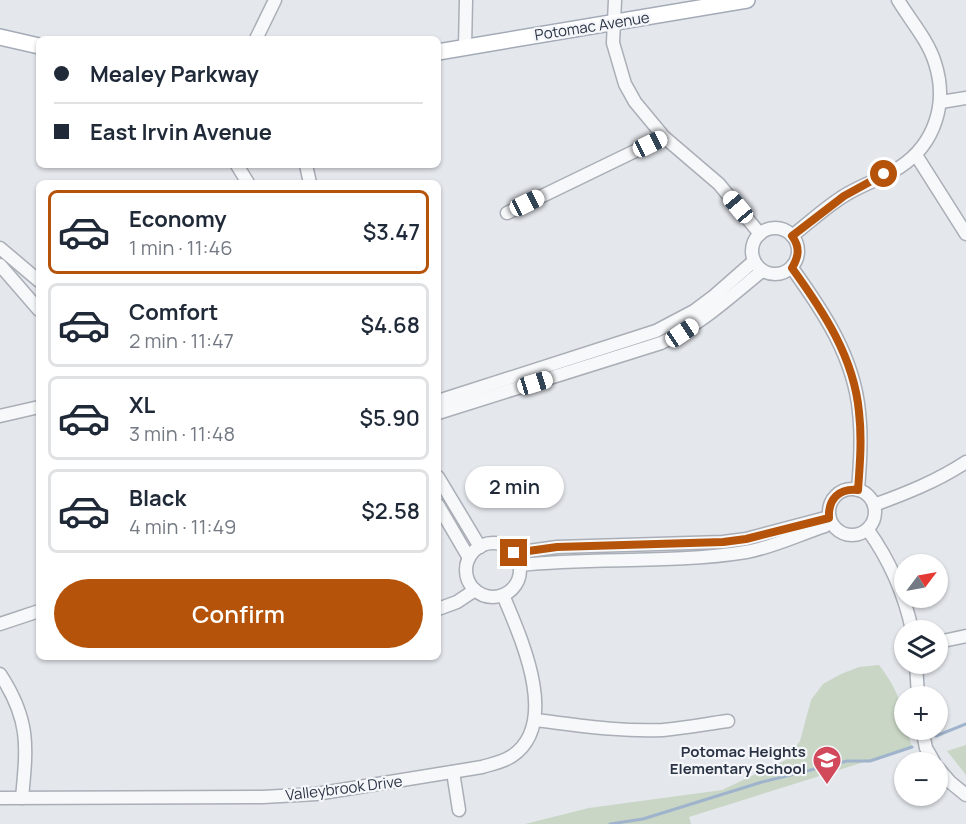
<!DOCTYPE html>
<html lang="en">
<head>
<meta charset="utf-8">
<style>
  body { margin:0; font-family:Manrope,sans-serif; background:#f6f6f7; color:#1f2937; height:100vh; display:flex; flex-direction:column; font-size:22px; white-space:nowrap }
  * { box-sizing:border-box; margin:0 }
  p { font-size:20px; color:#747a83 }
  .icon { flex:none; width:33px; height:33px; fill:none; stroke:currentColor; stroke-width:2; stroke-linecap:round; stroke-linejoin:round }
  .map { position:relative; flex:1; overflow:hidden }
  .details { position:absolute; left:36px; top:180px; width:405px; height:480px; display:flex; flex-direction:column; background:#fff; border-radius:9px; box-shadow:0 2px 4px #0004 }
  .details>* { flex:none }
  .banner { position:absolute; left:36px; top:36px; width:405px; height:132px; border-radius:9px; box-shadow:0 2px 4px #0004; display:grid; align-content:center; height:132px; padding:0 18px; background:#fff }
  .needle { width:39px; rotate:58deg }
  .fabs { position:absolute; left:894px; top:554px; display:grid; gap:12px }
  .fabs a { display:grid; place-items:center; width:54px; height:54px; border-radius:50%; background:#fff; box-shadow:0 2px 4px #0004; font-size:30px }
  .end { position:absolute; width:27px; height:27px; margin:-14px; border:8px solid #b45309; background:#fff; box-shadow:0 0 0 3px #fff }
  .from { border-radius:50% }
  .bubble { position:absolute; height:42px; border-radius:21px; background:#fff; box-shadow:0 2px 4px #0004; font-size:20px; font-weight:600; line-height:42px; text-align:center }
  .car { position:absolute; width:18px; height:36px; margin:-18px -9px; border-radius:8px; box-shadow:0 0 4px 2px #0007; background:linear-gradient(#fff 24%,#345 0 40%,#fff 0 76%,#345 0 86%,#fff 0) }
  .banner b { display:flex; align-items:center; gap:21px; height:57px; font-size:22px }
  .banner b+b { border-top:2px solid #e0e1e3 }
  .banner i { width:15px; height:15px; background:#1f2937 }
  ul { padding:10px 0 0; list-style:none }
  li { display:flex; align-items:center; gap:18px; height:84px; margin:0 12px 9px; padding:0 6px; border:3px solid #e0e1e3; border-radius:9px }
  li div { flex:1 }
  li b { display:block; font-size:22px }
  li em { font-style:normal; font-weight:600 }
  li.on { border-color:#b45309 }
  li>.icon { width:54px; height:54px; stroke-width:1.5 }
  .action { display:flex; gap:12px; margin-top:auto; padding:12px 18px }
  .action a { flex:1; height:69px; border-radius:36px; background:#b45309; color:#fff; font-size:24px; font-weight:600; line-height:69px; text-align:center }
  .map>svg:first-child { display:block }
  .green { fill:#c9d6c5 }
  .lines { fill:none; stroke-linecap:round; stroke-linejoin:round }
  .stream { stroke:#9fb4cc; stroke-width:3 }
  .minor-casing { stroke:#a9aeb7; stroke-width:15 }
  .major-casing { stroke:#a3abb8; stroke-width:18 }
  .minor { stroke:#f7f8fa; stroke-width:12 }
  .major { stroke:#fff; stroke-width:15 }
  .route { stroke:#b45309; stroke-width:8 }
  .labels { text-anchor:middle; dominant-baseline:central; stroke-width:4.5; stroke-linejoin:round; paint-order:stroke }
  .street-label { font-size:15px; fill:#2b3445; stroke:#f4f6f9 }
  .poi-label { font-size:15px; font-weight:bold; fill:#2b3445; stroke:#f4f6f9; text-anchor:end }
</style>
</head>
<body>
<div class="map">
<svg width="966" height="824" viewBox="0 0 966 824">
  <rect width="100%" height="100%" fill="#e4e7ec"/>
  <g class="green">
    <path d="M879,665C894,684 904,704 904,729H907L912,747L689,817L691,824H525L589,808L722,790L786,760L800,741L811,700L823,684L841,674L859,667Z"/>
    <path d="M966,745V775L947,751Z"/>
  </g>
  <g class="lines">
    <g class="stream">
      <path d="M936,736L966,724"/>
      <path d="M610,824L643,819L762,782L847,761H870L912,747"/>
    </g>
    <g class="minor-casing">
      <g id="minor">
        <path d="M615,0L613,43L625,84L635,102L664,137L719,184L760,234"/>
        <path d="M256,39L275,0"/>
        <path d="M465,47L466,0"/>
        <path d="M941,102L966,98"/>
        <path d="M916,155L966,234"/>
        <path d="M237,165L248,183"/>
        <path d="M306,165L310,183"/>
        <path d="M507,213L664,137"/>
        <circle cx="775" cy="251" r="23"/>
        <path d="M792,236C810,222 828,205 847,194C864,184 883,178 900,167C935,144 948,103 935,63C928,40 910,20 898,0"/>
        <path d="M0,248L39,281"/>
        <path d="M0,265L39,310"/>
        <path d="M792,268C823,311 854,357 859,412C862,438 860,464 858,490"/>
        <path d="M438,401L656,331L694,311L714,296L754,261"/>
        <path d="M438,413L661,343C699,326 730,297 762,271"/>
        <path d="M0,416L39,407"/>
        <path d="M438,477L480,547"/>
        <circle cx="852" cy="512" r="23"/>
        <path d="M438,505L469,558"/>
        <path d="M874,505C907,493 937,481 966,462"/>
        <path d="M868,530C890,561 904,592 912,630"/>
        <circle cx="493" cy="570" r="27"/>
        <path d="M514,553L557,547L723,542L746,539L829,517"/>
        <path d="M520,565C595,557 671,564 746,552C771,548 800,534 825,526"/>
        <path d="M438,609L457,602L475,590"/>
        <path d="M0,624L39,611"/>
        <path d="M938,642L966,636"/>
        <path d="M916,663L918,696"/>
        <path d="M0,674C30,720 27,745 22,798"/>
        <path d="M535,720C577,725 620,732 663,730C685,728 706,724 728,721"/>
        <path d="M922,729L926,748L934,762"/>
        <path d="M938,768L950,782L966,795"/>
        <path d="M453,772L459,810"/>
        <path d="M0,798L263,797L316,794L482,767C492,764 503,762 512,756C561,723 520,636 503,595"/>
      </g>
    </g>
    <g class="major-casing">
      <g id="major">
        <path d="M0,37L39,46"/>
        <path d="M438,52L747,0"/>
      </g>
    </g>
    <use href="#minor" class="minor"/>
    <use href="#major" class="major"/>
  </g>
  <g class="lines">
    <path class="route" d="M514,553L557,547L723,542L746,539L829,518C828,499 839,488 858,490C860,464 862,438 859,412C854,357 823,311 792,268C799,256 800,247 792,236L844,196L884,174"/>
  </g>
  <defs>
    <g id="school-pin" transform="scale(1.5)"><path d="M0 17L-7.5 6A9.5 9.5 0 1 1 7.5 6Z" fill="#d1495b" stroke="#f4f6f9"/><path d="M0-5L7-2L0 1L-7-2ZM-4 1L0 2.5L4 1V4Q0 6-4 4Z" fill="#fff"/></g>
  </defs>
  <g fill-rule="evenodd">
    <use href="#school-pin" x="827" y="760"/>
  </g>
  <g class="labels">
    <g class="street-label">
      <text transform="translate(592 26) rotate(-9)">Potomac Avenue</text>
      <text transform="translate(344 788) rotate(-7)">Valleybrook Drive</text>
    </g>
    <g class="poi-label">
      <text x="806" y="751">Potomac Heights<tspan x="806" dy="17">Elementary School</tspan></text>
    </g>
  </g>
</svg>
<div class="fabs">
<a><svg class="needle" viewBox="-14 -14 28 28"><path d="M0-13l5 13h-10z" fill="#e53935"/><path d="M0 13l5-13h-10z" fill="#747a83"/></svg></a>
<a><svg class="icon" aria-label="layers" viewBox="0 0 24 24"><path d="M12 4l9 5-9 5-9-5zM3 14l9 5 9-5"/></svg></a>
<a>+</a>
<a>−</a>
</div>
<i class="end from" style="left:884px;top:174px"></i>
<i class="end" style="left:514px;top:553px"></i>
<div class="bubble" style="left:465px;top:466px;width:99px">2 min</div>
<i class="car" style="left:650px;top:144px;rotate:64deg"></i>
<i class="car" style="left:527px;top:203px;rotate:64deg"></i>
<i class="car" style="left:738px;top:207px;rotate:320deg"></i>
<i class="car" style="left:682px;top:333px;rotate:56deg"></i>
<i class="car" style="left:535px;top:383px;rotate:73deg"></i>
<div class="banner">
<b><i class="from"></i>Mealey Parkway</b>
<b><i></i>East Irvin Avenue</b>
</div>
<section class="details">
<ul>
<li class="on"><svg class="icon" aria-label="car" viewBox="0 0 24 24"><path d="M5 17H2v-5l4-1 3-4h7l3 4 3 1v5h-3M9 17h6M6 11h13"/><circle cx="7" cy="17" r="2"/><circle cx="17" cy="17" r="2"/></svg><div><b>Economy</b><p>1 min · 11:46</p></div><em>$3.47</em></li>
<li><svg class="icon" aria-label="car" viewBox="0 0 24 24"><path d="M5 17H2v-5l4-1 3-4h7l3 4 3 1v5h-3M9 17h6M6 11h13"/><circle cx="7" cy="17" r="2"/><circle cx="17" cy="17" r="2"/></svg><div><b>Comfort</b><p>2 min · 11:47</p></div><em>$4.68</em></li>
<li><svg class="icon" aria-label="car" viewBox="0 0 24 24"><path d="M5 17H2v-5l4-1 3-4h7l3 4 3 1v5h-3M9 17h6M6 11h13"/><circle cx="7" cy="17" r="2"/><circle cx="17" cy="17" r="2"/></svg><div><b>XL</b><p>3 min · 11:48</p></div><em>$5.90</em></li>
<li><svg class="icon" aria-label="car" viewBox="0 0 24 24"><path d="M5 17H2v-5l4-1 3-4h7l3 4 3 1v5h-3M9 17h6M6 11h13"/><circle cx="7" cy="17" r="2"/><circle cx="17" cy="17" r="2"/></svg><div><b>Black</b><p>4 min · 11:49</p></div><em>$2.58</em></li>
</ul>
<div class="action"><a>Confirm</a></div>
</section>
</div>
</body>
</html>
